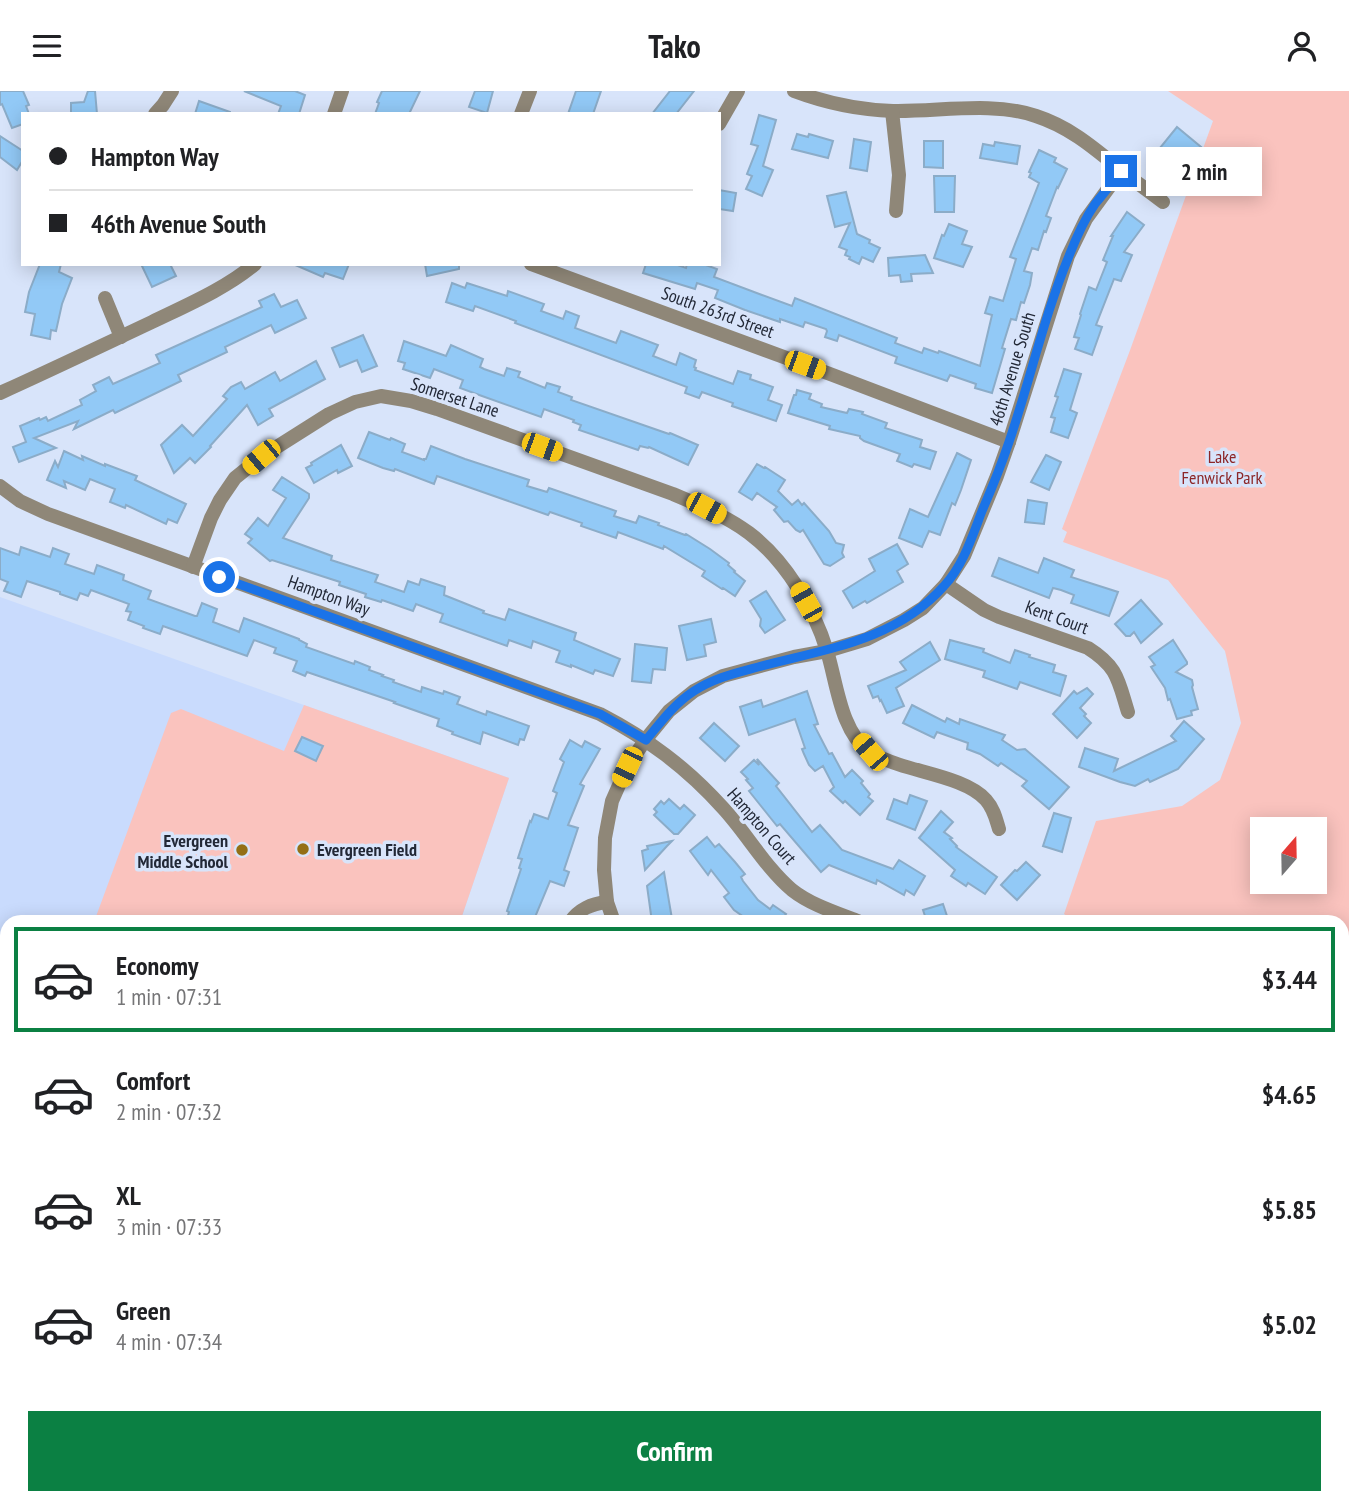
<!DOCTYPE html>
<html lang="en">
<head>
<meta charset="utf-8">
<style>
  body { margin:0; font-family:"PT Sans Narrow",sans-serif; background:#f2f2f2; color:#202124; height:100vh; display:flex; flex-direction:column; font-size:26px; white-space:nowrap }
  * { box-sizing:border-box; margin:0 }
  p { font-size:23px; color:#757577 }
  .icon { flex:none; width:38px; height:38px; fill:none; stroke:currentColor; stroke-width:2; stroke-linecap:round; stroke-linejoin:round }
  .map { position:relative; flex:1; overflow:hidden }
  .sheet { position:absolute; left:0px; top:824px; width:1349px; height:590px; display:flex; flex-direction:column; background:#fff; border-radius:21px 21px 0 0; box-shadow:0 4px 18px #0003 }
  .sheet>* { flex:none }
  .guide { position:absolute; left:21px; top:21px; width:700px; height:154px; border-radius:0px; box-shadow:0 4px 18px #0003; display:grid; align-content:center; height:154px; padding:0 28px; background:#fff }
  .needle { width:46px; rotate:20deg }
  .tools { position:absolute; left:1250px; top:726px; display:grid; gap:14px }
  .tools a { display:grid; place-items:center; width:77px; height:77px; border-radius:0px; background:#fff; box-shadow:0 4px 18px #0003; font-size:35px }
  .end { position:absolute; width:32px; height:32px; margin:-16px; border:9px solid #1a73e8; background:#fff; box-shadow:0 0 0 4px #fff }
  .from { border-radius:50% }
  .bubble { position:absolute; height:49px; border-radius:0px; background:#fff; box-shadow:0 4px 18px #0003; font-size:23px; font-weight:600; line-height:49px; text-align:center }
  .car { position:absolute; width:21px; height:42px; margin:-21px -10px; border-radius:9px; box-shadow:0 0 5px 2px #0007; background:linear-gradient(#f5c518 24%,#345 0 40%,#f5c518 0 76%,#345 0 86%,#f5c518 0) }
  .guide b { display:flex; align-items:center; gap:24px; height:66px; font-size:26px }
  .guide b+b { border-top:2px solid #e0e0e0 }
  .guide i { width:18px; height:18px; background:#202124 }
  ul { padding:12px 0 0; list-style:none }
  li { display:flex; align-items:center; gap:21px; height:105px; margin:0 14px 10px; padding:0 14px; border:4px solid transparent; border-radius:0px }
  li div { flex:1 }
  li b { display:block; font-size:26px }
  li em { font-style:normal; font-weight:600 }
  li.active { border-color:#0b8043 }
  li>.icon { width:63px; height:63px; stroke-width:1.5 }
  .cta { display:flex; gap:14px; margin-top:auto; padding:14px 28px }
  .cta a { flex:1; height:80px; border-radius:0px; background:#0b8043; color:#fff; font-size:28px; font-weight:600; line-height:80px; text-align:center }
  header { display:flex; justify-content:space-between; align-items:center; height:91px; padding:0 28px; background:#fff; font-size:32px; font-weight:600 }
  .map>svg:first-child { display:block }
  .built { fill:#c9dbfd }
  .green { fill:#fac3be; fill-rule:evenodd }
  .building { fill:#92c9f6; stroke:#8bacc8; stroke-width:2 }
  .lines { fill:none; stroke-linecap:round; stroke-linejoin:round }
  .minor { stroke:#8f8778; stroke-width:14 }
  .route { stroke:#1a73e8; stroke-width:9 }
  .poi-dot { fill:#936f16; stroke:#d8e4fa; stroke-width:2.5 }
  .labels { text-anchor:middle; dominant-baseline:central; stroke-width:7; stroke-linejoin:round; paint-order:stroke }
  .street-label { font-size:18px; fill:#222836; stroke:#d8e4fa }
  .park-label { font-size:18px; fill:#8c2628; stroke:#d8e4fa }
  .poi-label { font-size:18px; font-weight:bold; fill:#222836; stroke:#d8e4fa; text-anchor:end }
</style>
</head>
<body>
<header><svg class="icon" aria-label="menu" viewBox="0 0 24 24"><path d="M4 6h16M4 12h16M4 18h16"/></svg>Tako<svg class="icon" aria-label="person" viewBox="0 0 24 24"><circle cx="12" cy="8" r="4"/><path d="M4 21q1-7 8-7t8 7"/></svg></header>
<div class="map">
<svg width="1349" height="1413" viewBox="0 0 1349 1413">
  <rect width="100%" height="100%" fill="#d8e4fa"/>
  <path class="built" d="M0,506L509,687L460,831H7V987L0,992Z"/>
  <g class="green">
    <path d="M1168,0H1349V912L1342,934V831H1076L1064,823L1096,730L1182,715L1220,689L1241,632L1225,560L1168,489L1063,451L1067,441L1062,438L1129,262L1213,30ZM1262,738H1314V791H1262Z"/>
    <path d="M304,614L509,687L460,831H94L171,622L181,618L284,660Z"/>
    <path d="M1342,1351L1349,1354V1413H999L1001,1407H1342Z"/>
  </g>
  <g class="building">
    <path d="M0,0H23L29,14L26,15L29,23H23V33L12,37L2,13L0,14Z"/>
    <path d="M88,0H95L97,23H71V12L84,11Z"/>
    <path d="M244,0H295L305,4L299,23H278L281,15Z"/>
    <path d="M382,0H420L409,23H375L379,12L377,11Z"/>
    <path d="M475,0H493L487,22L469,16Z"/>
    <path d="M576,0H601L593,23H568Z"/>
    <path d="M670,0H694L676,23H652Z"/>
    <path d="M199,10L230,21V23H195Z"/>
    <path d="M759,24L776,29L763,75L773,79L762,105L746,98L752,85L747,83L758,55L751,53Z"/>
    <path d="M1177,36L1201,56L1186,74L1175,64L1167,73L1155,63Z"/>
    <path d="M797,43L808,46L809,43L833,50L828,67L792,58Z"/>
    <path d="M0,45L23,60V69L17,79L0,66Z"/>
    <path d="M854,48L871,51L867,80L850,77Z"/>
    <path d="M924,50H943V77L924,76Z"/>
    <path d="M995,51L1020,55L1017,73L980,67L983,53L994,55Z"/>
    <path d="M1039,59L1056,67L1054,71L1067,78L1058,97L1057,96L1046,125L1051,127L1046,141L1044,140L1038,159L1032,157L1024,180L1032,182L1030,194L1024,212L1021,211L1016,229L1011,228L1002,257L1005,258L992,302L975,297L976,293L950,284L947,290L895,272L897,266L839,244L837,250L825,246L827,240L826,238L805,231L803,236L780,228V231L745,219L715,207L718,199L697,192L695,198L643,182L646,173H675L686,177L687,173H703L717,178L714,186L762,204L792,215L795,207L897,247L895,252L922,262L924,257L938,262L939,260L980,275L992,224L985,222L990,206L1003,210L1016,168L1010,166L1039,92L1029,86L1031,82L1029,81Z"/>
    <path d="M934,85H955L954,121H935Z"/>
    <path d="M719,99L736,102L733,120L719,118Z"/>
    <path d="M846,101L857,143L870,149L869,152L880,157L873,171L862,166L859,173L849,168L850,166L845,164L847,159L839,156L850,132L835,136L827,105Z"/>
    <path d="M1127,121L1144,134L1124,161L1132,164L1121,190L1114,188L1096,234L1102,236L1092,264L1075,258L1079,247L1074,246L1081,224L1080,223L1089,196L1096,199L1107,171L1103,169L1113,145H1111Z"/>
    <path d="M949,133L967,140L962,153L972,156L963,176L934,167L942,144L944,145Z"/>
    <path d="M925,164L933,182L911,183L912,190L901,191L900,184L889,185L888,167Z"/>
    <path d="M40,173H61L59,181L72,187L62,213L56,240L51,239L50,248L31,244L35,223L25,221L29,201Z"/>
    <path d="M141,173H170L176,185L152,196Z"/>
    <path d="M293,173H349L343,188L325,182L323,186Z"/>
    <path d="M425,173H459V178L427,185Z"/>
    <path d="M452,192L465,197L467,192L507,205L508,200L544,213L541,220L563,228L566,220L579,225L575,237L616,252L621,240L658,254L653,265L676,274L680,262L696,269L694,276L696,277L695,279L733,293L738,280L751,284L750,288L773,296L768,309L782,314L776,330L732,315L733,312L702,301L699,307L685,302L687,296L515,232L516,230L475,215L473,220L446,211Z"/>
    <path d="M274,203L281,216L297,209L306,227L275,242L271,234L225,256L227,261L178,284L181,290L115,322L113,319L74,338L78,330L34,347L56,357L19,371L13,356L26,351L20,335L39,327L40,329L46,326L48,330L82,314L80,309L96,300L93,294L109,286L113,293L160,272L156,264L262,216L259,210Z"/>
    <path d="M363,244L377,275L362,281L357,269L340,276L332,257Z"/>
    <path d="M404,250L446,265L451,254L483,268L480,276L484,278L504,285L507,277L520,281L518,286L545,297L547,292L560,296L558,301L572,306L571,309L669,343L670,342L698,354L688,374L649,356L648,357L640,355L638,359L579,339L581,334L573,331L574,329L544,318L541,326L482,305L460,297L463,289L434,278L430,287L403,278L405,272L398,270Z"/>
    <path d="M316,270L325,288L269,318L273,325L258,334L247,314L210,355L211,356L195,372L190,367L174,382L161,354L182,334L193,345L227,308L223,305L231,296L241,291L245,298L275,281L280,290Z"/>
    <path d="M1064,278L1081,283L1070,319L1077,322L1068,347L1051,341L1055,327L1051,326L1058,306L1055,305Z"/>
    <path d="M797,299L811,303L809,308L822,313L821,316L847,322L849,318L863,321L862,323L887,332L885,337L922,349L920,356L936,361L930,378L914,373L912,376L897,370L900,363L864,350L860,347V345L829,338L830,335L788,322L794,304H796Z"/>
    <path d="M369,341L390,349L391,347L405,353L402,361L424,369V368H426L431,355L465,368L529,389L527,395L547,401L549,397L616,420L614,425L636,432L639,425L659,432L658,434L685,444L686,443L710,458L729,472L728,474L735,480L734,481L745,490L735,505L723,497L722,498L702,485L705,480L664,455L663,458L618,441L616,447L581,435L582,432L550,421L548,424L437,385L434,393L395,378L394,380L383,377L358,367Z"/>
    <path d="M341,354L352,375L338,382L337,379L314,392L306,377L312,374L311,372Z"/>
    <path d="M64,360L83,369L82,365L105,375V373L137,385L135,389L186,413L177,432L168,428L166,433L126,414L125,417L110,411L115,398L90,388L85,399L64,390L66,397L47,389L55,370L58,376Z"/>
    <path d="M957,362L971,369L961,399L955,414L952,412L940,444L929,440L922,456L899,447L910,418L928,426Z"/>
    <path d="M1046,364L1061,371L1049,399L1031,391Z"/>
    <path d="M757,373L764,377L765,376L785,389L778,400L792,414L798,409L802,414L804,412L829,440L836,452L844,454L842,462L844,466L830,475L824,473L803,439L800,441L796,439L788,430L784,431L774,419L777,416L757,402L752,409L739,401Z"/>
    <path d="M282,386L309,403V407L283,447L332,465L331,469L378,484L375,491L404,501L408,490L419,494L421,488L445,496L444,504L484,520L483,522L505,529L509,518L576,542L574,549L620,568L613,585L595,579L593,583L571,574V576L556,571L560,560L533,550L531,557L509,549L507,555L440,531L443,523L416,513L413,520L382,509L381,511L365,506L366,503L339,494L340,491L272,469L270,470L248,452L252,448L245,443L258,427L268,435L286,407L273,399Z"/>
    <path d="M1028,409L1047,412L1044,433L1025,431Z"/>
    <path d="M897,453L908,473L897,480L903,491L867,512L865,510L853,517L843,500L875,480L869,468Z"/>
    <path d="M21,456L50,466L53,457L69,463L65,473L94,483L97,474L124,484L123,489L151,500L148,508L195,525H197L202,512L217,518L213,531L237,540L239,541L244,527L299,548V549L307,553L306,556L354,573L355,570L370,576L369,579L383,584L382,585L394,589L393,591L421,601L422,596L443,603L444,600L460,606L457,613L486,624L487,620L529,635L524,649L520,648L518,654L483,641L480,653L452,643L453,641L437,635L439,628L394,612L395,611L307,581L305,585L293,580L297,570L274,562L276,557L254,549L247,565L163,535L160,543L143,537L144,535L128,529L131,521L126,520L129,513L91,499L88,505L80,502L77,509L60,503V501L27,490L21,506L4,500L8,491L0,488V457L19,464Z"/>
    <path d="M999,467L1038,482L1044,467L1074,479L1071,486L1118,501L1109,525L1071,512L1074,504L1061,499L1053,497L1049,507L992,485Z"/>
    <path d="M766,500L785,529L765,542L760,535L761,528L750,510Z"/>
    <path d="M1141,509L1162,533L1141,552L1134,541L1130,545H1126L1115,533Z"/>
    <path d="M711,528L716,551L704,554L706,565L687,569L679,535Z"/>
    <path d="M950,549L984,558L983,561L1010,572L1015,559L1030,564L1029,566L1055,574L1053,581L1066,585L1060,605L1020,591L1017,598L983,586L985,580L945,568Z"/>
    <path d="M1173,549L1187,571V573L1176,581L1192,589L1193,594L1192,596L1198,618L1191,620L1192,624L1177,628L1170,608L1168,609L1165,597L1151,576L1155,574L1149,566Z"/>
    <path d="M930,551L940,569L896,597L904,615L887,622L881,609L880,610L878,605L873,607L868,595L906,579L900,571Z"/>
    <path d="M635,553L667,557L665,579L653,578L651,592L632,590Z"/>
    <path d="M1087,597L1093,603L1080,617L1086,623L1084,625L1091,632L1077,647L1053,623L1074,600L1077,603Z"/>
    <path d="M807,600L818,633L814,634L829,663L832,662L845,686L852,679L863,690L861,692L870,703L868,706L873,710L860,724L845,710L843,712L830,700L834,696L823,675L815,680L809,674L804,663L802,658L805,657L795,628L749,644L740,616L761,609L763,616Z"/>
    <path d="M912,614L945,631L947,627L959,633L960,628L1005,644L1002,649L1017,659L1025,658L1069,696L1049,718L1022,695L1027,690L1001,672L998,675L980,663L967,658L968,652L937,641L934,647L903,632Z"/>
    <path d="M1184,630L1204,648L1178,678L1150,691L1148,688L1135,695L1120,691L1079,676L1085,657L1118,668L1114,680L1176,650L1171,645Z"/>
    <path d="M714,632L739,655L725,670L700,647Z"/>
    <path d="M302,646L323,655L316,670L295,660Z"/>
    <path d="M570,649L582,656L585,650L600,658L580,693L584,695L568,734L578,737L564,779L569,781L564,795L550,790L533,831H506L509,821L507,820L521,778L519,777L522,768L518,767L530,730L531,731L534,723L548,728L557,702L553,700L564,671L560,668Z"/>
    <path d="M757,668L779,692L776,695L812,741L820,734L842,759L893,778L899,769L925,785L914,804L906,799L904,804L877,789L876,793L829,774L821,781L780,733L777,735L749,700L753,697L746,689L748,688L741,681L754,669L759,674Z"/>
    <path d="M910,704L927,710L915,739L887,728L894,708L907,713Z"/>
    <path d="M669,708L680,718L684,714L695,724L678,743H674L654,724L657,721L654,718L661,710L664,713Z"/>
    <path d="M941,720L953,731L944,741L952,747L950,748L957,755L956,756L997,786L985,803L968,792L966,795L951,785L955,779L919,747Z"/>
    <path d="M1054,722L1071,727L1062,761L1043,755Z"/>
    <path d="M707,746L715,756L719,753L735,771L745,783L741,786L743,790L758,809L770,818L773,814L786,823L780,831H751L734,819L724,806L729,802L711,779L708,784L690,760Z"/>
    <path d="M672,750L667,755L645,779L642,760L648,758L647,755Z"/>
    <path d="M1026,771L1040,784L1017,809L1001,794L1015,779L1017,780Z"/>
    <path d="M664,781L672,828L652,831L647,795Z"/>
    <path d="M943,813L949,831H927L923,819Z"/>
  </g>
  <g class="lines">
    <g class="minor">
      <path d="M794,0C826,12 859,19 893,20C939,21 992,10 1036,25C1070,36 1094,57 1121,79C1134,90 1149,100 1163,111"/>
      <path d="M892,20L899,84L896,120"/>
      <path d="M155,23L163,14L172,0"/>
      <path d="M334,23L342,0"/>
      <path d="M521,23L530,0"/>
      <path d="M719,33L738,0"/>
      <path d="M531,173L830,283L1009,351"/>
      <path d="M105,207L121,246"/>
      <path d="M0,302C51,279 101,255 152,231C187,214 225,198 255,173"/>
      <path d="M0,395L20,410L48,423L600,623C648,648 686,676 723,717C747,743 765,776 792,799C811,814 837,822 860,831"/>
      <path d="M193,476L211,427L220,409L235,387L261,366L329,323L355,311L381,305L411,310L437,318L673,403C699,414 726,425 749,442C785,469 814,517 827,560C837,592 840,639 869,661C873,664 879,666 884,668C912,681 966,686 986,709C994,718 996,728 999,738"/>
      <path d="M946,493L984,519L999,526L1088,557C1118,576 1118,589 1128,621"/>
      <path d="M570,831C579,818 591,813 607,811"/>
      <path d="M614,831L607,811L604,779L605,747L612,710L627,676L646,648L669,620L694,600L723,585L794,566L827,560L867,548L904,529L923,517L946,493L964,465L997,385L1009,351L1068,165L1086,128L1121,80"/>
      <path d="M0,1225L7,1205"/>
      <path d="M181,1413L183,1407"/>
      <path d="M362,1413L364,1407"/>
      <path d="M529,1413L531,1407"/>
      <path d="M707,1413L709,1407"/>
      <path d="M923,1413L925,1407"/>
    </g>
  </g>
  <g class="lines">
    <path class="route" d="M219,486L600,623L646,649C661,631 674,613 694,600C714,587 736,582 758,576C825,558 895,550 944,495C963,475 972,446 982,420C992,397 1001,375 1009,351C1030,290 1044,225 1069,165C1076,147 1084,129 1095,113C1104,102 1113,91 1121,80"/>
  </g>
  <g class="poi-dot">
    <circle cx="303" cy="758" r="7"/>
    <circle cx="242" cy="759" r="7"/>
  </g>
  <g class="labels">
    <g class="street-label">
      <text transform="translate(718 221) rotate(20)">South 263rd Street</text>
      <text transform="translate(1012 278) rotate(-73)">46th Avenue South</text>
      <text transform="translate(455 306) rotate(18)">Somerset Lane</text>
      <text transform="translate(329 504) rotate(20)">Hampton Way</text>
      <text transform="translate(1057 526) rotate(20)">Kent Court</text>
      <text transform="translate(762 735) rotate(49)">Hampton Court</text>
    </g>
    <g class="park-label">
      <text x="1222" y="365">Lake<tspan x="1222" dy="21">Fenwick Park</tspan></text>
    </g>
    <g class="poi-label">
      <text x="228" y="749">Evergreen<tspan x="228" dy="21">Middle School</tspan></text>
      <text x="317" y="758" text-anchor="start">Evergreen Field</text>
    </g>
  </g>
</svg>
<div class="tools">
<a><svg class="needle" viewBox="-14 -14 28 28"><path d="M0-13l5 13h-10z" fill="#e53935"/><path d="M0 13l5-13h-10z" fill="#757577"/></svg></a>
</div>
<i class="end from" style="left:219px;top:486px"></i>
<i class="end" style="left:1121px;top:80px"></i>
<div class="bubble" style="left:1146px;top:56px;width:116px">2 min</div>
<i class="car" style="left:805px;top:274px;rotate:110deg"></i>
<i class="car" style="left:542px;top:356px;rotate:110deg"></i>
<i class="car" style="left:261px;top:366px;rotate:230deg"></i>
<i class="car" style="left:706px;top:417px;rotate:118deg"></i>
<i class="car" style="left:806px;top:511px;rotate:331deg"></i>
<i class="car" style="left:870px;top:661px;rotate:319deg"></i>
<i class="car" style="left:627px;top:676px;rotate:205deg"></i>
<div class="guide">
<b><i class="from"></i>Hampton Way</b>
<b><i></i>46th Avenue South</b>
</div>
<section class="sheet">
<ul>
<li class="active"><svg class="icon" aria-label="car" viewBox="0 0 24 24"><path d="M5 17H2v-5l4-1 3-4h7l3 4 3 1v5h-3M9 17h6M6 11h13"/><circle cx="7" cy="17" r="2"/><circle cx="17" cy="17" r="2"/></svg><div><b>Economy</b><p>1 min · 07:31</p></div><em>$3.44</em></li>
<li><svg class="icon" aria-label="car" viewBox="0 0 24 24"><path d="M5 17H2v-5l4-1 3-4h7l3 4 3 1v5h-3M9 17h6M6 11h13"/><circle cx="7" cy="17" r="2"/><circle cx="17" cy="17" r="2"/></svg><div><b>Comfort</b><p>2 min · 07:32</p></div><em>$4.65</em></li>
<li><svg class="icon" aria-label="car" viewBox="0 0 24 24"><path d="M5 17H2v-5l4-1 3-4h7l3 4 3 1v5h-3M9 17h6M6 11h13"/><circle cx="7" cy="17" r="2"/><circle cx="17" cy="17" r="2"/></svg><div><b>XL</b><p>3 min · 07:33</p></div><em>$5.85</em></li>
<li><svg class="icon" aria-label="car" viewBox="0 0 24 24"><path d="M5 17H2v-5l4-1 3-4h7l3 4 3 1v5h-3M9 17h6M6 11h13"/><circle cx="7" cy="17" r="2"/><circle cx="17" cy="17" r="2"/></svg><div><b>Green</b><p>4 min · 07:34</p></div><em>$5.02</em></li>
</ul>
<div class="cta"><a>Confirm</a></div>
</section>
</div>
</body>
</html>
